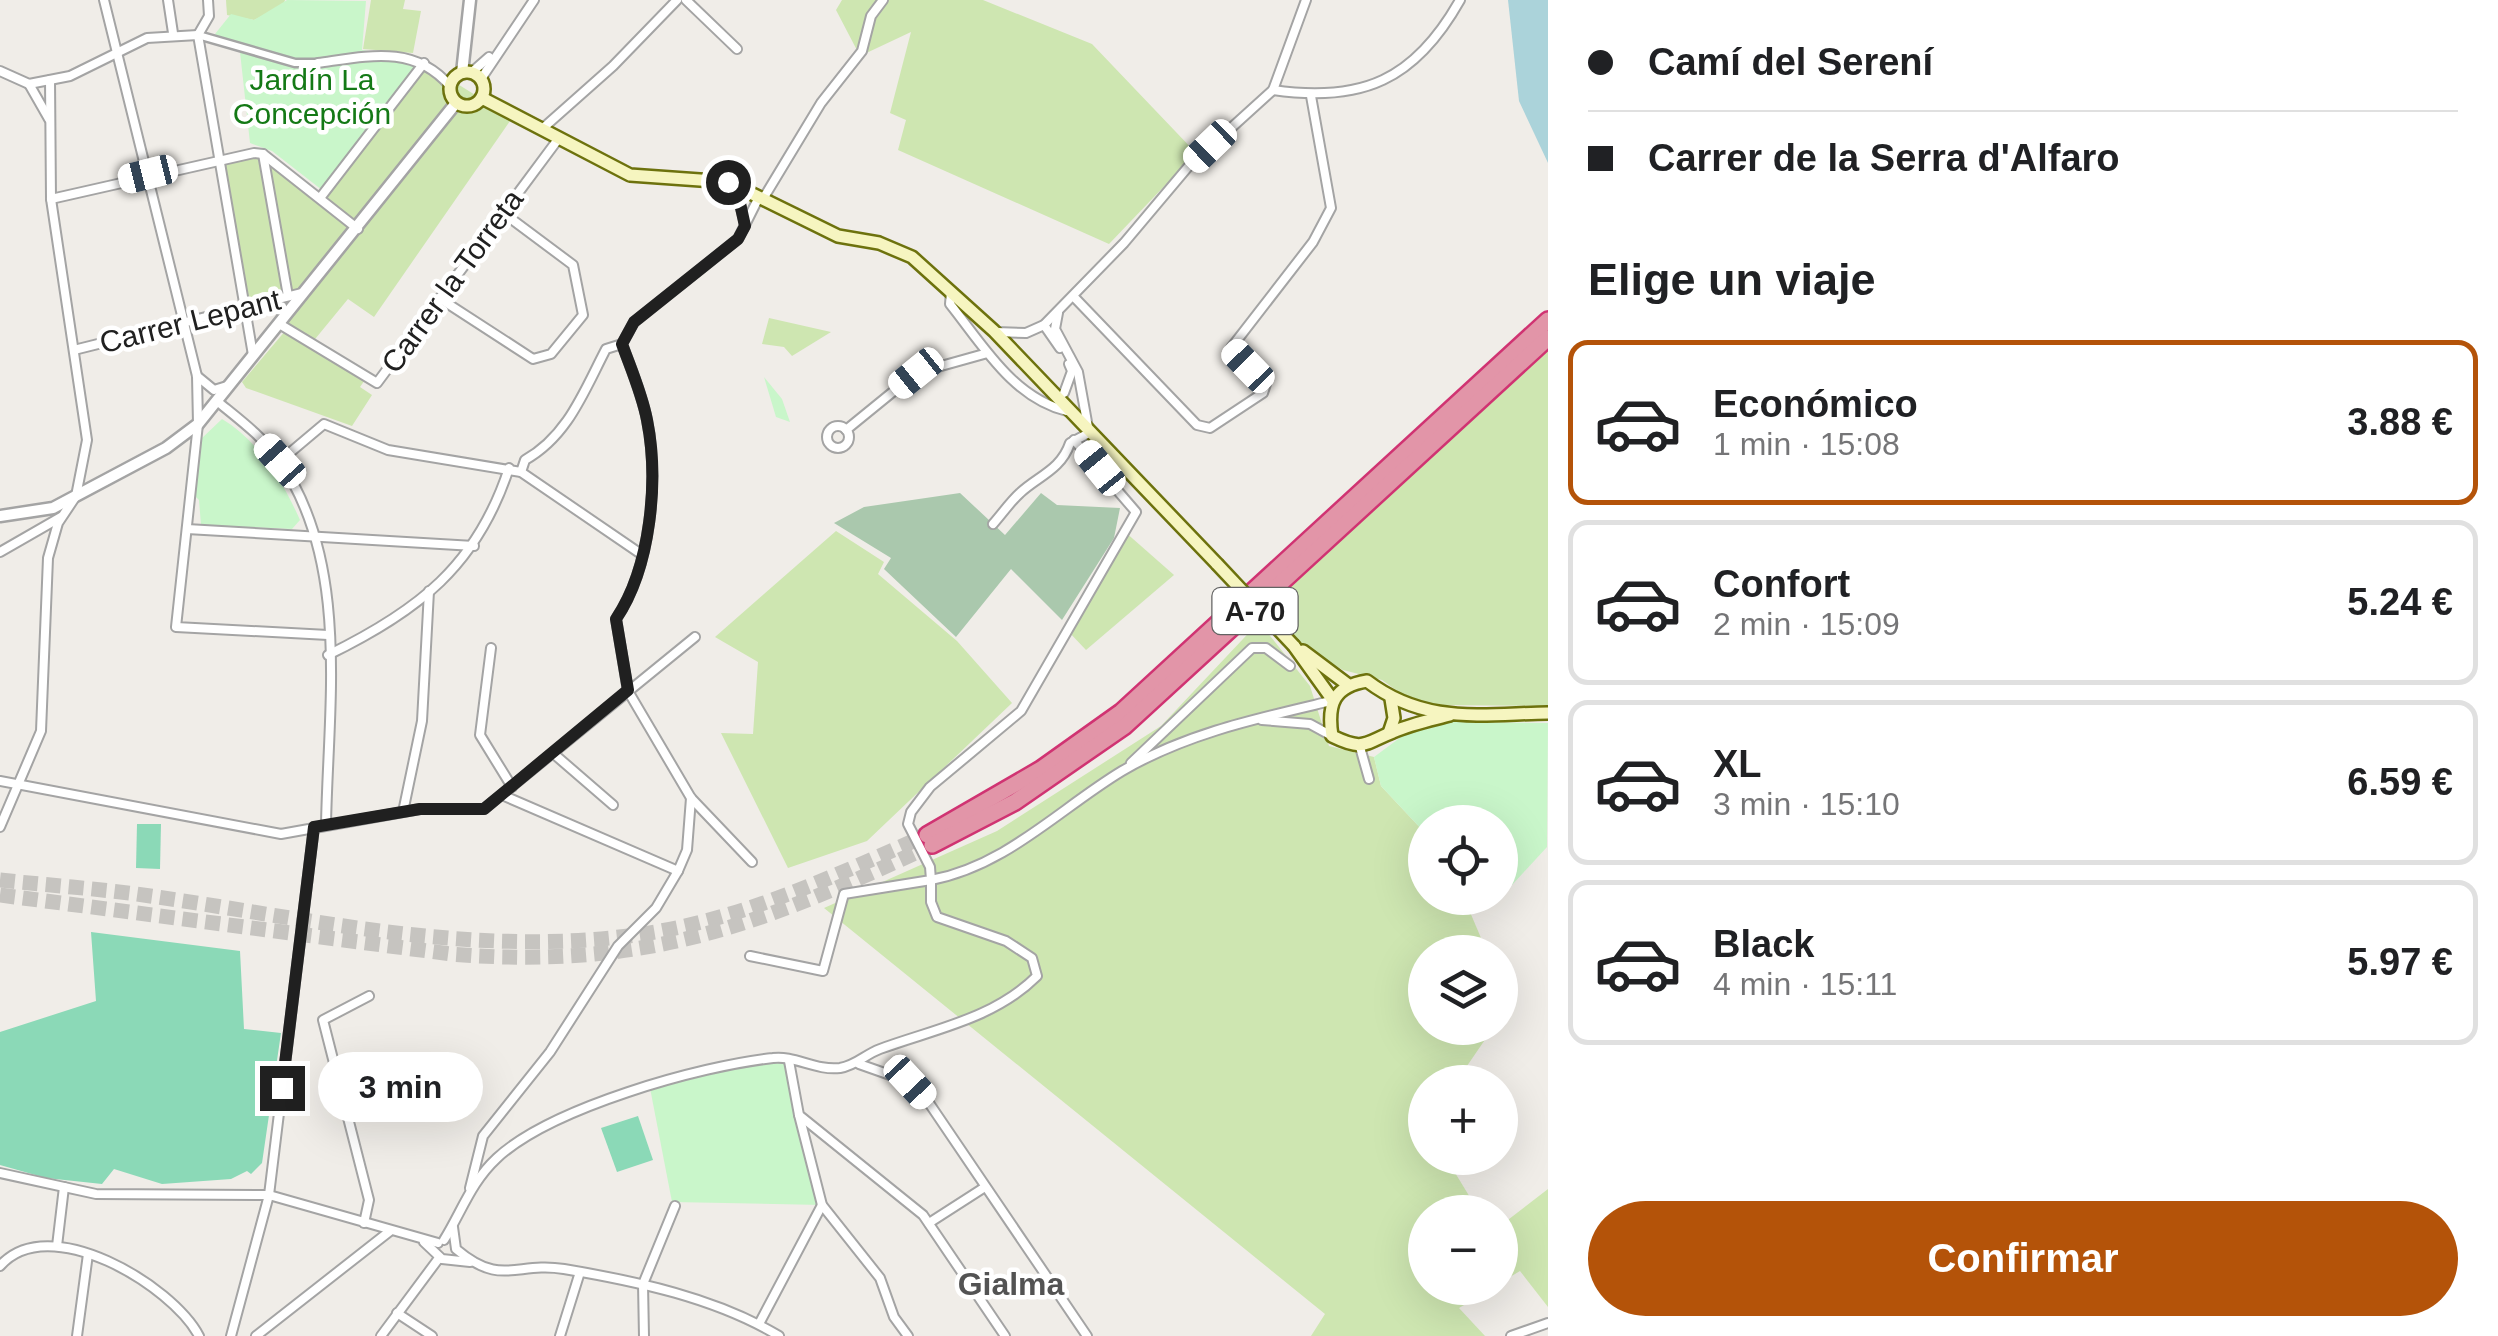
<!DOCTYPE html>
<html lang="es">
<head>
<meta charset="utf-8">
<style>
  body { margin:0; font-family:Helvetica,sans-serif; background:#f2f2f2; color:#202124; height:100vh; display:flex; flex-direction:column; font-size:38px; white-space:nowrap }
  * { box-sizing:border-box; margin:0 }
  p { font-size:32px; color:#757577 }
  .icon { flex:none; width:55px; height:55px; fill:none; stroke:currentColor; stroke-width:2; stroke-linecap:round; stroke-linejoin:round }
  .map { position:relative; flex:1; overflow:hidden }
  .side { display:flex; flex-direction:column; background:#fff; width:950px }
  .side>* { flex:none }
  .banner { display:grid; align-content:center; height:220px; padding:0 40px; background:#fff }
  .fabs { position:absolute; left:1408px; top:805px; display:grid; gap:20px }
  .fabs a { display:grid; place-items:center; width:110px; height:110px; border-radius:50%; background:#fff; box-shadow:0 10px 40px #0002; font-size:50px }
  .end { position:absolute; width:45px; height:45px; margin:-22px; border:12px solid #202020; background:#fff; box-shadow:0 0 0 5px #fff }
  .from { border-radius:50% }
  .bubble { position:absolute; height:70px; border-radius:35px; background:#fff; box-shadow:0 10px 40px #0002; font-size:32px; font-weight:700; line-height:70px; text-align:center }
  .car { position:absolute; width:30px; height:60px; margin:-30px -15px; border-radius:12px; box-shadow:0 0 8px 2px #0007; background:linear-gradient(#fff 24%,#345 0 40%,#fff 0 76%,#345 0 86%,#fff 0) }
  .banner b { display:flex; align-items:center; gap:35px; height:95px; font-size:38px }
  .banner b+b { border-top:2px solid #e0e0e0 }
  .banner i { width:25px; height:25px; background:#202124 }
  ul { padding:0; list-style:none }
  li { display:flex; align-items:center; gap:30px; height:165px; margin:0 20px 15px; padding:0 20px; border:5px solid #e0e0e0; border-radius:20px }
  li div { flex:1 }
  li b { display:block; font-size:38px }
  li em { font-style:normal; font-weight:700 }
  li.selected { border-color:#b45309 }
  li>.icon { width:90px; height:90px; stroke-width:1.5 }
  h2 { padding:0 40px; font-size:45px; line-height:120px }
  .primary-button { display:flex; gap:20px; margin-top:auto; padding:20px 40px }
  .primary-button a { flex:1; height:115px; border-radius:60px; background:#b45309; color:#fff; font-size:40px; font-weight:700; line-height:115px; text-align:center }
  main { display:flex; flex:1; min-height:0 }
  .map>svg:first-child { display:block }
  .grass { fill:#cee6b1 }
  .cemetery { fill:#aac8ad }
  .park { fill:#c9f6ca }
  .pitch { fill:#8bd9b7 }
  .water { fill:#abd3da }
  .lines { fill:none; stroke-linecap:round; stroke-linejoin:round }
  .motorway-tunnel { stroke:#c6c4c0; stroke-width:15; stroke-dasharray:15 8; stroke-linecap:butt }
  .pedestrian-casing { stroke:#a4a4a4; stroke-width:11 }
  .minor-casing { stroke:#a4a4a4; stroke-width:12 }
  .tertiary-casing { stroke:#a4a4a4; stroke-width:15 }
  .secondary-casing { stroke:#6d720d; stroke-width:16 }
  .motorway-casing { stroke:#d03372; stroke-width:20 }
  .pedestrian { stroke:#fff; stroke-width:6 }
  .minor { stroke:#fff; stroke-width:8 }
  .tertiary { stroke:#fff; stroke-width:10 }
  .secondary { stroke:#f6f5c0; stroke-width:11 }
  .motorway { stroke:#e295a8; stroke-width:15 }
  .secondary-bridge-casing { stroke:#6d720d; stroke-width:16; stroke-linecap:butt }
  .secondary-bridge { stroke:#f6f5c0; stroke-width:11 }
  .route { stroke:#202020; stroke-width:12 }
  .labels { text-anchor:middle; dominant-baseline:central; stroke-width:9; stroke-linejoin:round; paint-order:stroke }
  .shield { fill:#fff; stroke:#636363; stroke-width:2.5 }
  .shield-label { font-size:28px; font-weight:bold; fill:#202020 }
  .park-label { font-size:30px; fill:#147916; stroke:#fff }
  .street-label { font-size:30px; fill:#202020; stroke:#fff }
  .neighbourhood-label { font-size:32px; font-weight:bold; fill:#535353; stroke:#fff }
</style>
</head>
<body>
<main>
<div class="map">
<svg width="1548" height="1336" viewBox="0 0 1548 1336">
  <rect width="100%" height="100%" fill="#f0ede8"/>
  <g class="grass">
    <path d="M226,0H285L283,6L254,20L227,15Z"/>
    <path d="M371,0H405L403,9L421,11L413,53L363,49Z"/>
    <path d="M842,0H983L1092,44L1196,153L1109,244L898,150L906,120L890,113L911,32L860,56L836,10Z"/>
    <path d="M424,63L512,118L374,317L348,299L311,344L367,377L360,387L372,395L352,426L246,388L242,382L286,330L281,325L305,294L243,308L219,160L263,154L320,198Z"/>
    <path d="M769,318L831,332L792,356L784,347L762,344Z"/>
    <path d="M1548,348V706L1435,705L1410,700L1382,680L1343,670L1292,640L1265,609Z"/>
    <path d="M836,531L884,562L878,574L957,641L1012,703L867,841L788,868L721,733L753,734L758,662L715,637Z"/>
    <path d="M1124,531L1174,575L1086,650L1068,631Z"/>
    <path d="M1259,622L1310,686L1329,746L1374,757L1381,786L1425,833V898H1464L1487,952H1425V1028H1493L1456,1082H1425V1158H1446L1479,1212H1425V1288H1493L1459,1308L1485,1336H1311L1325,1314L824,908L997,831L1161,726Z"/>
    <path d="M1548,1189V1307L1520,1271L1500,1283V1226Z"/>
  </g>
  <path class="cemetery" d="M960,493L1005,535L1041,493L1057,505L1120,508L1114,538L1062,620L1011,569L956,637L884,569L891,558L834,523L864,507Z"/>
  <g class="park">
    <path d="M287,0L366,1L362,50L419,58L416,74L322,190L272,151L250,143L240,52L215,34L231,14L254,20Z"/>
    <path d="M764,377L782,399L790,422L776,417Z"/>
    <path d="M222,419C259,441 283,482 300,520L292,529L201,525L199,500L194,495L201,439Z"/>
    <path d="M1449,722L1548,723L1547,847L1512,885L1500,887V822H1425V833L1381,786L1374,757L1405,734Z"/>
    <path d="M789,1061L822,1205L672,1202L650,1088L714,1065Z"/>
  </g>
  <g class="pitch">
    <path d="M137,824H161L160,869L136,868Z"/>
    <path d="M91,932L240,951L244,1029L281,1033L262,1163L251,1174L247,1171L231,1179L162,1184L114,1169L102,1184L46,1178L0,1165V1032L96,1001Z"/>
    <path d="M638,1116L653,1160L617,1172L601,1128Z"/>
  </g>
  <path class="water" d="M1508,0H1548V163L1519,101Z"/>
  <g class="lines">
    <g class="motorway-tunnel">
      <path d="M0,880C45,885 91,888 136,894C311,918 494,964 671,929C761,911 843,872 927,835"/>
      <path d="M0,895L451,954C643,970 762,925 932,845"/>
    </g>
    <g class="pedestrian-casing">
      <path id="pedestrian" d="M198,35L295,63H318"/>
    </g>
    <g class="minor-casing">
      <g id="minor">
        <path d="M104,0L197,376L198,424L176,627L328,635"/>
        <path d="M168,0L173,33"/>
        <path d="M686,0L737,49"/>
        <path d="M198,35L253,355"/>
        <path d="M198,35L209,16L208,0"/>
        <path d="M318,63C368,56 414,44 450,86"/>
        <path d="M0,71L29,84L70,76L147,38L198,35"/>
        <path d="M472,72L489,57"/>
        <path d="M481,79L534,0"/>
        <path d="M29,84L49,119"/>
        <path d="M1273,90C1362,103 1415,80 1460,0"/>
        <path d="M542,129L613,66L677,0"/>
        <path d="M263,154L288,296"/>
        <path d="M735,185L745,224"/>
        <path d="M320,198L424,63"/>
        <path d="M51,199L254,153L263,154L358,229"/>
        <path d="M763,199L821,103L862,51L871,16L883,0"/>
        <path d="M951,292L950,304C982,344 1013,398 1067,411"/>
        <path d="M1074,297L1197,425L1210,428L1263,393L1266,384L1231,348L1313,242L1331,208L1311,96"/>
        <path d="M439,298L533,359L551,354L583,315L573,265L502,212"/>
        <path d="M281,325L377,383L559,138"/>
        <path d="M1044,325L1060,348"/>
        <path d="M996,332L1026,333L1044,325L1124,243L1188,167L1273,90L1306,0"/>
        <path d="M74,350L302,293"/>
        <path d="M197,376L214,390L227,386"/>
        <path d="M1064,393L1072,371L1069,364"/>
        <path d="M218,402C240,420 263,437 279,460C351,563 328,707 326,825"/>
        <circle cx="838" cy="437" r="11"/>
        <path d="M846,430L916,373L984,354"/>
        <path d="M280,461L324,424L388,450L521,472L641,554"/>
        <path d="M521,472L525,460C568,436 584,391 606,349L622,344"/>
        <path d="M993,524C1002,514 1010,502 1020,493C1038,476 1061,470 1070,443L1089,433L1078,372L1055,329L1058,313"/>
        <path d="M187,529L474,546"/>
        <path d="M0,552L61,517"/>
        <path d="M491,648L480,735L512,787"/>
        <path d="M328,655C418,611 477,566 509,468"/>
        <path d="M1262,720L1310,724L1332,736"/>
        <path d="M1360,747L1369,779"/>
        <path d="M554,754L613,805"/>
        <path d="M1131,763L1252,648H1266L1290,666"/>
        <path d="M0,781L281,834L420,809H484L695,637"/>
        <path d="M502,795L678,871"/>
        <path d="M403,812L422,721L429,591"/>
        <path d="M0,827L41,731L48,558L58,523L76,496L87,440L51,199L50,80"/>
        <path d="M752,862L691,798L628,691L616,619C651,567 659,480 647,420C642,394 631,369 622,344L634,322L738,239L759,197"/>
        <path d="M750,956L823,971L844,894L931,880L930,867L908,824L911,812L930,787L1021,711L1136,512L1074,440"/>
        <path d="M789,1061L799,1115L923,1215L1005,1336"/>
        <path d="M859,1064L910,1082L927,1100L1087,1336"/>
        <path d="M799,1115L822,1205L880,1278L894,1317L908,1336"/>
        <path d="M0,1173L96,1194L269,1195L438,1243"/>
        <path d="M470,1188L483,1136L550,1052L618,946L656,908L678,871L687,850L691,798"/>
        <path d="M364,1223L369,1200L323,1020L369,996"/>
        <path d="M929,1223L985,1187"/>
        <path d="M453,1227L456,1249C502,1288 516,1261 564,1269C636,1281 716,1298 779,1336"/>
        <path d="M444,1240C462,1211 471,1182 497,1158C551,1108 699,1066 773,1058C794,1055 816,1071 840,1068C857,1065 864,1055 880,1049C934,1029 994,1019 1037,976L1032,958L1006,941L937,917L931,902V880C1006,866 1059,809 1122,771C1187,733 1259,718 1331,701"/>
        <path d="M424,1242L442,1259L470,1262"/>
        <path d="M57,1246L64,1187"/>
        <path d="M0,1266C48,1210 172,1285 199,1336"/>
        <path d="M397,1313L432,1336"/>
        <path d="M759,1324L822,1205"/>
        <path d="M77,1336L88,1254"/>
        <path d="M231,1336L269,1195L314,827"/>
        <path d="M256,1336L390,1231"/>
        <path d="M381,1336L439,1258"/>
        <path d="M560,1336L580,1272"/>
        <path d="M644,1336L643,1284L675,1206"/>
        <path d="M1511,1336L1548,1323"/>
      </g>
    </g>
    <g class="tertiary-casing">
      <g id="tertiary">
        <path d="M462,73L470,0"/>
        <path d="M0,516L53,508L166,448L198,424L456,103"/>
      </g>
    </g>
    <g class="secondary-casing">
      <g id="secondary">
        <circle cx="467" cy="89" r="17"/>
        <path d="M482,98L630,175L728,182L838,236L879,243L912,257L994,331L1217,564"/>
        <path d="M1294,646L1332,699"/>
        <path d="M1303,651L1347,684"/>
        <path d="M1450,715C1431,720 1411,724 1393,732C1364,743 1365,752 1332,736C1327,704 1334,686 1367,681C1425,725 1480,714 1548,713"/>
        <path d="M1389,733L1394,718L1391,699"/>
      </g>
    </g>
    <g class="motorway-casing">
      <g id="motorway">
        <path d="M927,835L1041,769L1121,712L1548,320"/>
        <path d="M932,845L1015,802L1125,726L1548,338"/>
      </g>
    </g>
    <use href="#pedestrian" class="pedestrian"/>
    <use href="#minor" class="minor"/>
    <use href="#tertiary" class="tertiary"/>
    <use href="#secondary" class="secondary"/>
    <use href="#motorway" class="motorway"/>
    <g class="secondary-bridge-casing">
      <path id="secondary-bridge" d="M1217,564L1294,646"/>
    </g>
    <use href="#secondary-bridge" class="secondary-bridge"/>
  </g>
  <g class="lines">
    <path class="route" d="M282,1088L314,827L420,809H484L628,690L616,619C651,567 659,480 647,420C642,394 631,369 622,344L634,322L738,239L745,226L736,185L728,182"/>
  </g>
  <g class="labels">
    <rect class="shield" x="1212.5" y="588" width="85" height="46" rx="8"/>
    <g class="shield-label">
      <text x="1255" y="611">A-70</text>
    </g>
    <g class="park-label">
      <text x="312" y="79">Jardín La<tspan x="312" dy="34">Concepción</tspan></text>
    </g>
    <g class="street-label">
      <text transform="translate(452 281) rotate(-54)">Carrer la Torreta</text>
      <text transform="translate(190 321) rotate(-14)">Carrer Lepant</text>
    </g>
    <g class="neighbourhood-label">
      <text x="1011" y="1284">Gialma</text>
    </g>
  </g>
</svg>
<div class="fabs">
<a><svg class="icon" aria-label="locate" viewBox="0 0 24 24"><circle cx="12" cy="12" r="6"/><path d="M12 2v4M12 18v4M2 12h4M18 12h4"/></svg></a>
<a><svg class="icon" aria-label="layers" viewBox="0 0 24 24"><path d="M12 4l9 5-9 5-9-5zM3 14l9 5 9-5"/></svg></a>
<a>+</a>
<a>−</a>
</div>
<i class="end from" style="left:728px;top:182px"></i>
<i class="end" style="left:282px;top:1088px"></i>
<div class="bubble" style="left:318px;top:1052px;width:165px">3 min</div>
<i class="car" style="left:1210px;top:146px;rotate:226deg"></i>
<i class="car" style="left:148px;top:174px;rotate:256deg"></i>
<i class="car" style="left:1248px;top:366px;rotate:316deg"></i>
<i class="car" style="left:916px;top:373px;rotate:231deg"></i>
<i class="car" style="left:280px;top:461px;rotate:318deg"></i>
<i class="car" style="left:1100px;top:468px;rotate:321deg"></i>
<i class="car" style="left:910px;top:1082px;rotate:137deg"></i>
</div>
<section class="side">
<div class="banner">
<b><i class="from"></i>Camí del Serení</b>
<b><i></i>Carrer de la Serra d'Alfaro</b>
</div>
<h2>Elige un viaje</h2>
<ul>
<li class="selected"><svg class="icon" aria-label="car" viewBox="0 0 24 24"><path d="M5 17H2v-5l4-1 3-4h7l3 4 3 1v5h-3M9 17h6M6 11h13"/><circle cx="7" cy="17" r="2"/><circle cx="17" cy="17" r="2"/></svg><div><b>Económico</b><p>1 min · 15:08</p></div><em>3.88 €</em></li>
<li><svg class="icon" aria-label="car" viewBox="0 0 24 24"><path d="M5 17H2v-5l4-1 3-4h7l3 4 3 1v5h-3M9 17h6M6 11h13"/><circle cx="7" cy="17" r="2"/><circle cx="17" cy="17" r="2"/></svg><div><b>Confort</b><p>2 min · 15:09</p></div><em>5.24 €</em></li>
<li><svg class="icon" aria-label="car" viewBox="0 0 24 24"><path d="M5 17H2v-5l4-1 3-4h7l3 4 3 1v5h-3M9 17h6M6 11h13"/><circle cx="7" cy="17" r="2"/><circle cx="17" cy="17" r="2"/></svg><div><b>XL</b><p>3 min · 15:10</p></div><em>6.59 €</em></li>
<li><svg class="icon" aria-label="car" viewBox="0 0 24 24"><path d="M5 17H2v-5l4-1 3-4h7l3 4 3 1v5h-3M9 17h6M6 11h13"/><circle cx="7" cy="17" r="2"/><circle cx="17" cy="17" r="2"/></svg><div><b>Black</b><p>4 min · 15:11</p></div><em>5.97 €</em></li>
</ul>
<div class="primary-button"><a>Confirmar</a></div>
</section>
</main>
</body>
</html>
